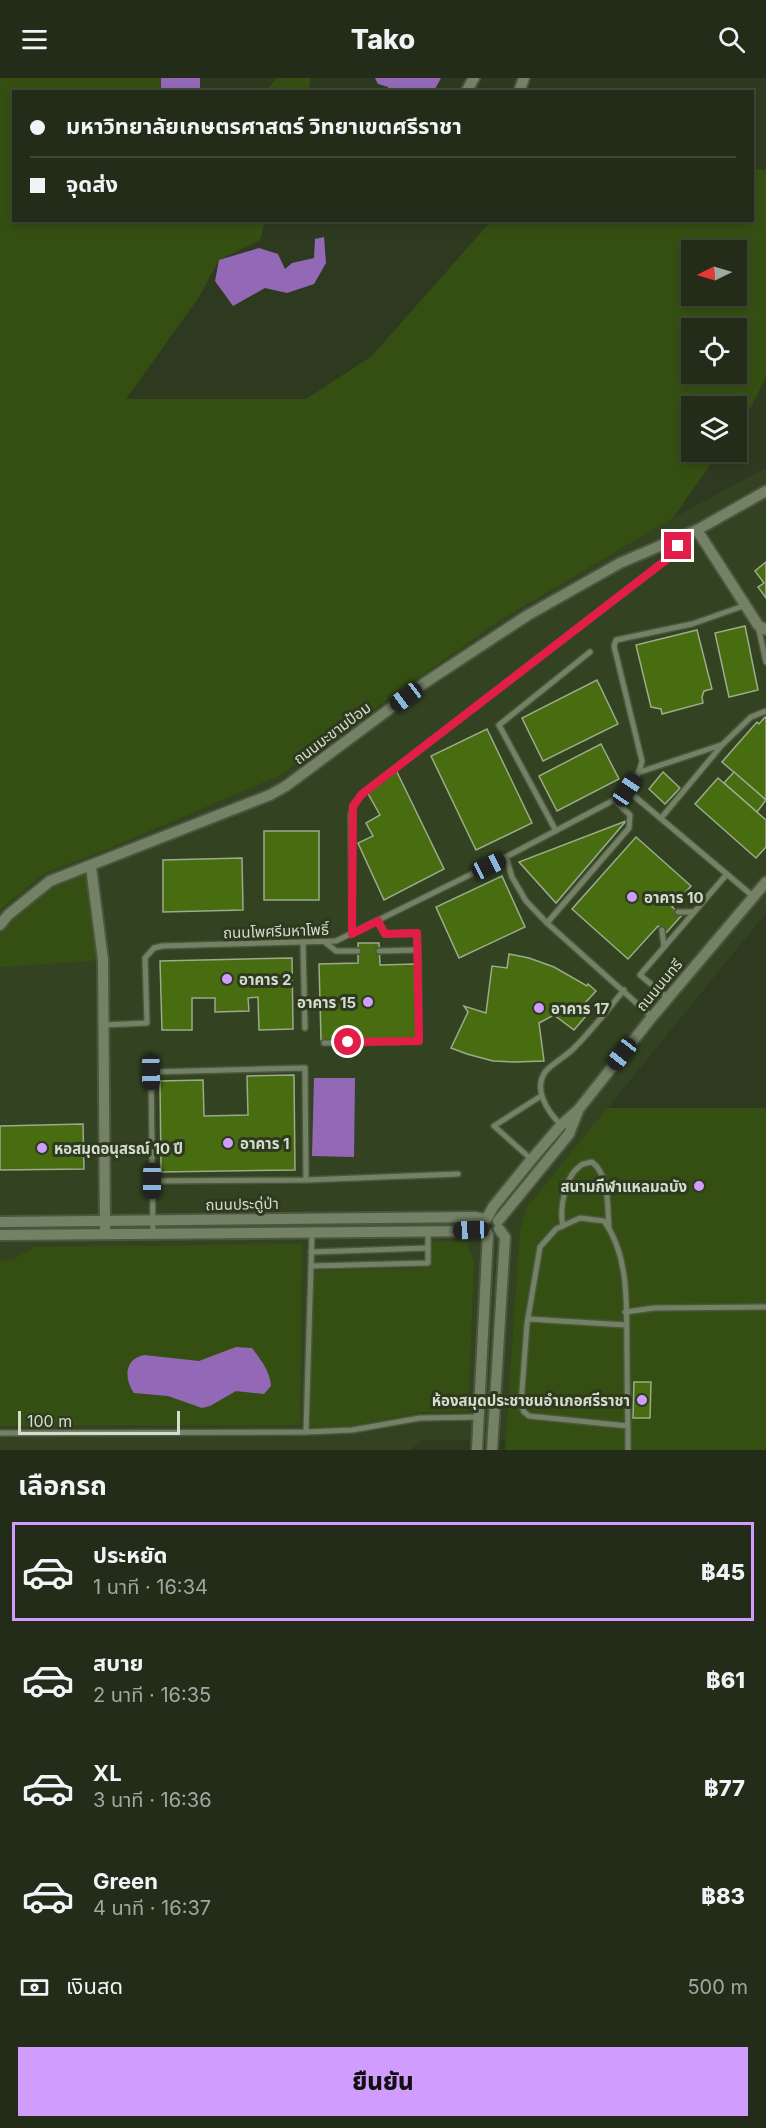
<!DOCTYPE html>
<html lang="th">
<head>
<meta charset="utf-8">
<style>
  body { margin:0; font-family:Inter,"Noto Sans Thai",sans-serif; background:#2a3421; color:#f1f3f6; height:100vh; display:flex; flex-direction:column; font-size:22px; white-space:nowrap }
  * { box-sizing:border-box; margin:0 }
  p { font-size:20px; color:#a2a7a2 }
  .icon { flex:none; width:33px; height:33px; fill:none; stroke:currentColor; stroke-width:2; stroke-linecap:round; stroke-linejoin:round }
  .map { position:relative; height:1372px; overflow:hidden }
  .sheet { display:flex; flex-direction:column; background:#222c18; flex:1 }
  .sheet>* { flex:none }
  .hud { position:absolute; left:12px; top:12px; width:742px; height:132px; border-radius:0px; box-shadow:0 3px 9px #0003,0 0 0 2px #3f4837; display:grid; align-content:center; height:132px; padding:0 18px; background:#222c18 }
  .needle { width:39px; rotate:265deg }
  .tools { position:absolute; left:681px; top:162px; display:grid; gap:12px }
  .tools a { display:grid; place-items:center; width:66px; height:66px; border-radius:0px; background:#222c18; box-shadow:0 3px 9px #0003,0 0 0 2px #3f4837; font-size:30px }
  .scale { position:absolute; left:18px; bottom:15px; width:162px; box-sizing:border-box; padding-left:6px; border:3px solid #d4dccc; border-top:0; font-size:16px; line-height:21px; white-space:nowrap; color:#d4dccc; -webkit-text-stroke:4px #2e3a20; paint-order:stroke }
  .end { position:absolute; width:27px; height:27px; margin:-14px; border:8px solid #e11d48; background:#fff; box-shadow:0 0 0 3px #fff }
  .from { border-radius:50% }
  .car { position:absolute; width:18px; height:36px; margin:-18px -9px; border-radius:8px; box-shadow:0 0 4px 2px #0007; background:linear-gradient(#222 24%,#8ab4d8 0 40%,#222 0 76%,#8ab4d8 0 86%,#222 0) }
  .hud b { display:flex; align-items:center; gap:21px; height:57px; font-size:22px }
  .hud b+b { border-top:2px solid #3f4837 }
  .hud i { width:15px; height:15px; background:#f1f3f6 }
  ul { padding:0; list-style:none }
  li { display:flex; align-items:center; gap:18px; height:99px; margin:0 12px 9px; padding:0 6px; border:3px solid transparent; border-radius:0px }
  li div { flex:1 }
  li b { display:block; font-size:22px }
  li em { font-style:normal; font-weight:800 }
  li.selected { border-color:#d09dfe }
  li>.icon { width:54px; height:54px; stroke-width:1.5 }
  h2 { padding:0 18px; font-size:27px; line-height:72px }
  .pay { display:flex; align-items:center; gap:15px; height:66px; padding:0 18px; font-size:22px }
  .pay p { margin-inline-start:auto }
  .action { display:flex; gap:12px; margin-top:auto; padding:12px 18px }
  .action a { flex:1; height:69px; border-radius:0px; background:#d09dfe; color:#111; font-size:24px; font-weight:800; line-height:69px; text-align:center }
  header { display:flex; justify-content:space-between; align-items:center; height:78px; padding:0 18px; background:#222c18; font-size:27px; font-weight:800 }
  .map>svg:first-child { display:block }
  .built { fill:#334322 }
  .green { fill:#354f13; fill-rule:evenodd }
  .water { fill:#9369b7 }
  .building { fill:#486c10; stroke:#9bab8c; stroke-width:1.5 }
  .lines { fill:none; stroke-linecap:round; stroke-linejoin:round }
  .lane-casing { stroke:#4b553f; stroke-width:8 }
  .street-casing { stroke:#4b553f; stroke-width:14 }
  .lane { stroke:#738265; stroke-width:5 }
  .street { stroke:#738265; stroke-width:10 }
  .route { stroke:#e11d48; stroke-width:8 }
  .poi-dot { fill:#d09dfe; stroke:#2e3a20; stroke-width:2 }
  .labels { text-anchor:middle; dominant-baseline:central; stroke-width:6; stroke-linejoin:round; paint-order:stroke }
  .street-label { font-size:15px; fill:#d4dccc; stroke:#2e3a20 }
  .poi-label { font-size:15px; font-weight:bold; fill:#d4dccc; stroke:#2e3a20; text-anchor:start }
</style>
</head>
<body>
<header><svg class="icon" aria-label="menu" viewBox="0 0 24 24"><path d="M4 6h16M4 12h16M4 18h16"/></svg>Tako<svg class="icon" aria-label="search" viewBox="0 0 24 24"><circle cx="10" cy="10" r="6"/><path d="M15 15l6 6"/></svg></header>
<div class="map">
<svg width="766" height="1372" viewBox="0 0 766 1372">
  <rect width="100%" height="100%" fill="#2e3a20"/>
  <path class="built" d="M766,390V835L527,1129L520,1152L506,1362H422L410,1372H0V832L45,795L96,776L281,697L502,541L673,440Z"/>
  <g class="green">
    <path d="M0,0H161V13L14,14V142L265,143L260,162L219,182L199,219L126,321H306L372,278L491,143L753,142V91L766,92V299L752,327L737,349L736,328H692V374H719L673,440L502,541L281,697L96,776L45,795L0,832ZM692,172H736V218H692ZM692,250H736V296H692Z"/>
    <path d="M277,0H310L309,12L266,13Z"/>
    <path d="M91,789L103,882L0,889V847L50,803Z"/>
    <path d="M607,1030H766V1372H505L520,1152L527,1129Z"/>
    <path d="M466,1163L474,1184L468,1334H424L356,1347L310,1349L314,1193L431,1190L432,1164Z"/>
    <path d="M302,1166L300,1347L0,1348V1183L12,1182L35,1169Z"/>
  </g>
  <g class="water">
    <rect x="161" y="0" width="39" height="13"/>
    <path d="M375,0H441L434,13L390,14L388,9L378,6Z"/>
    <path d="M324,159L326,185L314,206L287,215L265,210L233,228L215,203L219,182L259,170L278,176L285,191L292,185L314,180L315,161Z"/>
    <path d="M314,1000H355L354,1079L312,1078Z"/>
    <path d="M236,1269L252,1270C261,1282 270,1293 271,1308L264,1316L236,1313L210,1328L202,1330L168,1318L134,1315C124,1301 124,1281 144,1277L199,1283Z"/>
  </g>
  <g class="building">
    <path d="M766,484V520L758,509L764,505L755,493Z"/>
    <path d="M745,548L758,612L729,619L715,555Z"/>
    <path d="M697,552L712,611L704,613L702,619L703,625L662,636L661,631L651,629L636,567Z"/>
    <path d="M597,602L618,646L543,683L522,640Z"/>
    <path d="M765,639L766,641V722L722,684L757,644L759,646Z"/>
    <path d="M487,651L532,745L476,772L431,678Z"/>
    <path d="M601,666L619,701L557,733L539,698Z"/>
    <path d="M395,690L444,791L384,822L358,765L373,758L366,745L380,737L366,712Z"/>
    <path d="M663,694L680,710L665,726L649,711Z"/>
    <path d="M734,694L766,722L757,734L724,705Z"/>
    <path d="M718,700L766,742V769L756,780L695,726Z"/>
    <path d="M626,743L556,825L519,784Z"/>
    <rect x="264" y="753" width="55" height="69"/>
    <path d="M636,759L691,808L672,829L682,837L666,855L658,848L628,881L572,831Z"/>
    <path d="M242,780L243,832L163,834V782Z"/>
    <path d="M502,798L525,849L459,880L436,829Z"/>
    <path d="M358,865H379L380,887L415,886L417,961L321,962L319,886L358,885Z"/>
    <path d="M509,876L529,880L554,889L587,908L588,906L596,913L585,925L592,931L574,952L554,937L539,945L544,983L514,984L493,983L467,976L451,970L468,934L464,928L486,935L492,888L507,890Z"/>
    <path d="M292,880L293,951L259,952L258,919L248,920L249,933L215,934V920H192V952H162L160,883Z"/>
    <path d="M294,997L295,1092L161,1094L160,1003L203,1002L204,1038L248,1037L247,998Z"/>
    <path d="M83,1046L84,1091L0,1092V1048Z"/>
    <path d="M634,1304H651L650,1340H633Z"/>
  </g>
  <g class="lines">
    <g class="lane-casing">
      <g id="lane">
        <path d="M758,548L766,584"/>
        <path d="M640,694L721,667"/>
        <path d="M627,712L754,819"/>
        <path d="M662,739L722,667L751,639L766,633"/>
        <path d="M556,753L499,647L590,574"/>
        <path d="M506,779L512,799L526,823L547,845L652,939"/>
        <path d="M678,834H694"/>
        <path d="M378,843L385,856L417,855L418,872L379,873"/>
        <path d="M547,845L629,750L630,737L614,722"/>
        <path d="M662,852L664,869"/>
        <path d="M352,856L351,737L353,728L362,716L666,482L686,460"/>
        <path d="M326,865L336,873H358"/>
        <path d="M303,866L305,950"/>
        <path d="M668,920L640,897L727,796"/>
        <path d="M103,947L147,945L145,880L154,870L162,868L336,863L506,779L614,722C628,711 639,700 642,683L614,568L616,562L692,546L746,527"/>
        <path d="M324,965L419,963L418,872"/>
        <path d="M561,1047C548,1034 532,1011 546,993C554,984 567,978 575,969C593,951 608,931 624,912"/>
        <path d="M531,1081L494,1048L541,1018"/>
        <path d="M152,1103L306,1102L458,1096"/>
        <path d="M563,1148C559,1132 565,1099 579,1089C582,1085 587,1085 592,1084C610,1098 607,1128 609,1149"/>
        <path d="M153,1156L151,994L305,990L306,1102"/>
        <path d="M311,1174L428,1170"/>
        <path d="M311,1188L428,1185V1154"/>
        <path d="M625,1234L654,1230L766,1229"/>
        <path d="M528,1241L626,1247"/>
        <path d="M628,1348L529,1338L524,1334L521,1326L527,1246L540,1169L556,1151L580,1140L604,1143C631,1180 626,1234 627,1279C627,1310 628,1341 628,1372"/>
        <path d="M306,1354L312,1155"/>
        <path d="M0,1355L306,1354L352,1352L420,1340L479,1339"/>
      </g>
    </g>
    <g class="street-casing">
      <g id="street">
        <path d="M466,14L474,0"/>
        <path d="M519,14L524,0"/>
        <path d="M697,452L758,547L766,552"/>
        <path d="M91,789L103,882L105,1151"/>
        <path d="M0,847L8,837L50,803L270,717L286,708L423,606L528,537L620,485L697,452L766,413"/>
        <path d="M487,1140L493,1129L531,1082L561,1047L578,1032L652,939L766,804"/>
        <path d="M498,1143L569,1056L578,1033"/>
        <path d="M0,1144L475,1139L484,1141"/>
        <path d="M0,1157L483,1153"/>
        <path d="M477,1372L488,1156"/>
        <path d="M492,1372L505,1159L499,1151"/>
      </g>
    </g>
    <use href="#lane" class="lane"/>
    <use href="#street" class="street"/>
  </g>
  <g class="lines">
    <path class="route" d="M348,964L419,963L417,855L385,856L378,843L352,856L353,728L362,716L666,482L678,468"/>
  </g>
  <g class="poi-dot">
    <circle cx="632" cy="819" r="6"/>
    <circle cx="227" cy="901" r="6"/>
    <circle cx="368" cy="924" r="6"/>
    <circle cx="539" cy="930" r="6"/>
    <circle cx="228" cy="1065" r="6"/>
    <circle cx="42" cy="1070" r="6"/>
    <circle cx="699" cy="1108" r="6"/>
    <circle cx="642" cy="1322" r="6"/>
  </g>
  <g class="labels">
    <g class="street-label">
      <text transform="translate(332 655) rotate(-37)">ถนนมะขามป้อม</text>
      <text transform="translate(276 853) rotate(-2)">ถนนโพศรีมหาโพธิ์</text>
      <text transform="translate(659 907) rotate(-50)">ถนนนนทรี</text>
      <text transform="translate(242 1126) rotate(-1)">ถนนประดู่ป่า</text>
    </g>
    <g class="poi-label">
      <text x="644" y="819">อาคาร 10</text>
      <text x="239" y="901">อาคาร 2</text>
      <text x="356" y="924" text-anchor="end">อาคาร 15</text>
      <text x="551" y="930">อาคาร 17</text>
      <text x="240" y="1065">อาคาร 1</text>
      <text x="54" y="1070">หอสมุดอนุสรณ์ 10 ปี</text>
      <text x="687" y="1108" text-anchor="end">สนามกีฬาแหลมฉบัง</text>
      <text x="630" y="1322" text-anchor="end">ห้องสมุดประชาชนอำเภอศรีราชา</text>
    </g>
  </g>
</svg>
<div class="tools">
<a><svg class="needle" viewBox="-14 -14 28 28"><path d="M0-13l5 13h-10z" fill="#e53935"/><path d="M0 13l5-13h-10z" fill="#a2a7a2"/></svg></a>
<a><svg class="icon" aria-label="locate" viewBox="0 0 24 24"><circle cx="12" cy="12" r="6"/><path d="M12 2v4M12 18v4M2 12h4M18 12h4"/></svg></a>
<a><svg class="icon" aria-label="layers" viewBox="0 0 24 24"><path d="M12 4l9 5-9 5-9-5zM3 14l9 5 9-5"/></svg></a>
</div>
<div class="scale">100 m</div>
<i class="end from" style="left:348px;top:964px"></i>
<i class="end" style="left:678px;top:468px"></i>
<i class="car" style="left:406px;top:619px;rotate:233deg"></i>
<i class="car" style="left:627px;top:712px;rotate:34deg"></i>
<i class="car" style="left:489px;top:788px;rotate:64deg"></i>
<i class="car" style="left:622px;top:976px;rotate:218deg"></i>
<i class="car" style="left:151px;top:994px;rotate:179deg"></i>
<i class="car" style="left:152px;top:1103px;rotate:180deg"></i>
<i class="car" style="left:471px;top:1152px;rotate:268deg"></i>
<div class="hud">
<b><i class="from"></i>มหาวิทยาลัยเกษตรศาสตร์ วิทยาเขตศรีราชา</b>
<b><i></i>จุดส่ง</b>
</div>
</div>
<section class="sheet">
<h2>เลือกรถ</h2>
<ul>
<li class="selected"><svg class="icon" aria-label="car" viewBox="0 0 24 24"><path d="M5 17H2v-5l4-1 3-4h7l3 4 3 1v5h-3M9 17h6M6 11h13"/><circle cx="7" cy="17" r="2"/><circle cx="17" cy="17" r="2"/></svg><div><b>ประหยัด</b><p>1 นาที · 16:34</p></div><em>฿45</em></li>
<li><svg class="icon" aria-label="car" viewBox="0 0 24 24"><path d="M5 17H2v-5l4-1 3-4h7l3 4 3 1v5h-3M9 17h6M6 11h13"/><circle cx="7" cy="17" r="2"/><circle cx="17" cy="17" r="2"/></svg><div><b>สบาย</b><p>2 นาที · 16:35</p></div><em>฿61</em></li>
<li><svg class="icon" aria-label="car" viewBox="0 0 24 24"><path d="M5 17H2v-5l4-1 3-4h7l3 4 3 1v5h-3M9 17h6M6 11h13"/><circle cx="7" cy="17" r="2"/><circle cx="17" cy="17" r="2"/></svg><div><b>XL</b><p>3 นาที · 16:36</p></div><em>฿77</em></li>
<li><svg class="icon" aria-label="car" viewBox="0 0 24 24"><path d="M5 17H2v-5l4-1 3-4h7l3 4 3 1v5h-3M9 17h6M6 11h13"/><circle cx="7" cy="17" r="2"/><circle cx="17" cy="17" r="2"/></svg><div><b>Green</b><p>4 นาที · 16:37</p></div><em>฿83</em></li>
</ul>
<div class="pay"><svg class="icon" aria-label="cash" viewBox="0 0 24 24"><path d="M3 7h18v10H3z"/><circle cx="12" cy="12" r="2"/></svg>เงินสด<p>500 m</p></div>
<div class="action"><a>ยืนยัน</a></div>
</section>
</body>
</html>
